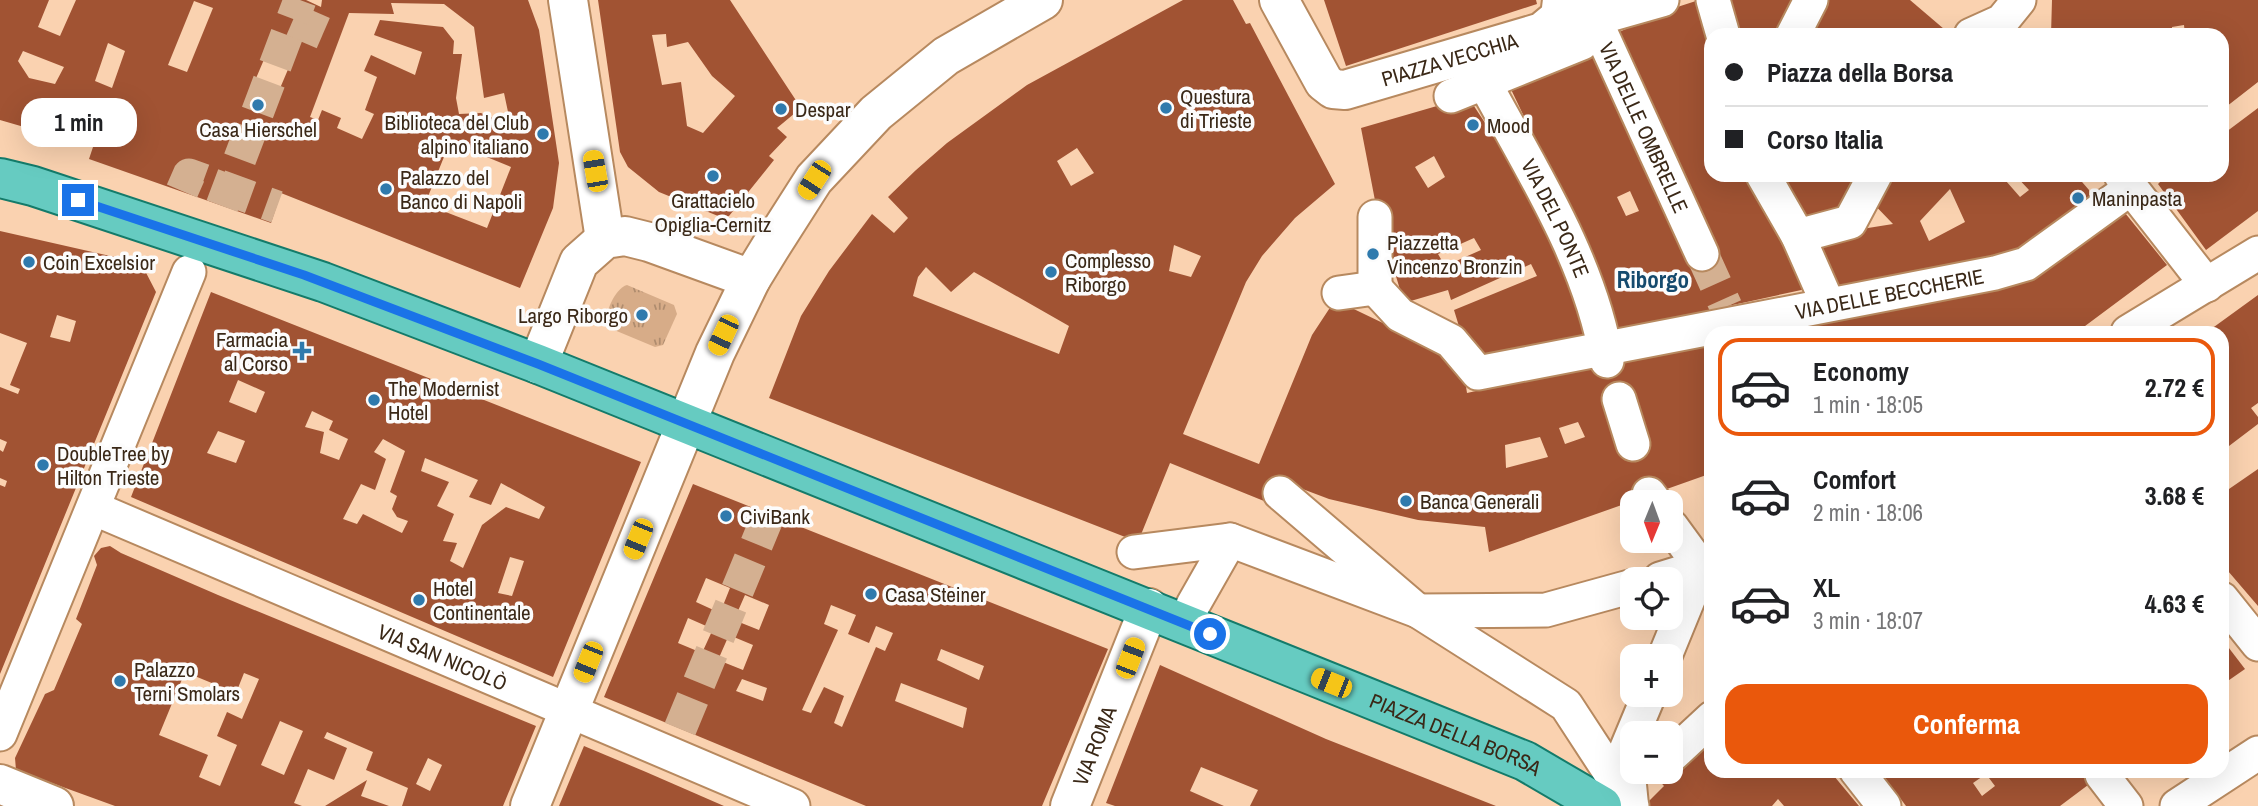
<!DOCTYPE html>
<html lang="it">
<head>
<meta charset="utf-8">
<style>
  body { margin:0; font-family:"Archivo Narrow",sans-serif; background:#f2f2f2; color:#202124; height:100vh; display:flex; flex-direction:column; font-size:26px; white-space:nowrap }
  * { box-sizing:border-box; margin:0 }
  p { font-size:23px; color:#757577 }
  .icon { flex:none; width:38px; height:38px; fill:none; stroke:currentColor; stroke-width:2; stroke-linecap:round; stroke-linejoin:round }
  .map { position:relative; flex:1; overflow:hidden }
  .side { position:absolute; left:1704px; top:326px; width:525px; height:452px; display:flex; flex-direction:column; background:#fff; border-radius:21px; box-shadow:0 7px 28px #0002 }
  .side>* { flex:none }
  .hud { position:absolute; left:1704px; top:28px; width:525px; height:154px; border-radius:21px; box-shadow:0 7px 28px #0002; display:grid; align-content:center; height:154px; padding:0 21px; background:#fff }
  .needle { width:46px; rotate:181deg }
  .controls { position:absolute; left:1620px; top:490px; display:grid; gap:14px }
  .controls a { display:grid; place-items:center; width:63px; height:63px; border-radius:14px; background:#fff; box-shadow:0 7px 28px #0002; font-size:35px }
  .end { position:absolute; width:32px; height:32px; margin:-16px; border:9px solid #1a73e8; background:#fff; box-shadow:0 0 0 4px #fff }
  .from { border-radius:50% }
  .bubble { position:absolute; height:49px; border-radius:21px; background:#fff; box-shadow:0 7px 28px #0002; font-size:23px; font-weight:800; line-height:49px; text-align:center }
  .car { position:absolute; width:21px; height:42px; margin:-21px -10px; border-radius:9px; box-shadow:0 0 5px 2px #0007; background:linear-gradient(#f5c518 24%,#345 0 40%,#f5c518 0 76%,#345 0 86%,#f5c518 0) }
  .hud b { display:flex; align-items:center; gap:24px; height:66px; font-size:26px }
  .hud b+b { border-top:2px solid #e0e0e0 }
  .hud i { width:18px; height:18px; background:#202124 }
  ul { padding:12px 0 0; list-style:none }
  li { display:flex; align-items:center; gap:21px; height:98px; margin:0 14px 10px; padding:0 7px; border:4px solid transparent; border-radius:21px }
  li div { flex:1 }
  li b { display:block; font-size:26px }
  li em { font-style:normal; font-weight:800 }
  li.selected { border-color:#ea580c }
  li>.icon { width:63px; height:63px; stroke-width:1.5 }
  .cta { display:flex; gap:14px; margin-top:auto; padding:14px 21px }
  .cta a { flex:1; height:80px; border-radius:21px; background:#ea580c; color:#fff; font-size:28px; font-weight:800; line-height:80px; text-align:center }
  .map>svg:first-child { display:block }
  .grass { fill:url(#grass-tufts) }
  .building { fill:#a15333; fill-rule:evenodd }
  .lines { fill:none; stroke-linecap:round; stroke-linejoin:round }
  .pedestrian-tunnel { stroke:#d4b091; stroke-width:33; stroke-dasharray:33 17; stroke-linecap:butt }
  .pedestrian-casing { stroke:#b7895f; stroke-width:37 }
  .minor-casing { stroke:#b7895f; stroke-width:42 }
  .secondary-casing { stroke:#b7895f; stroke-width:42 }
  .primary-casing { stroke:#147b6a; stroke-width:42 }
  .pedestrian { stroke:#fff; stroke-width:33 }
  .minor { stroke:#fff; stroke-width:38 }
  .secondary { stroke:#fff; stroke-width:38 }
  .primary { stroke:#66cbc1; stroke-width:38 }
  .route { stroke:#1a73e8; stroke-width:9 }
  .poi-dot { fill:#2f7aad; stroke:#fcfcfc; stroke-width:2.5 }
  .labels { text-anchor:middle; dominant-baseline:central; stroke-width:7; stroke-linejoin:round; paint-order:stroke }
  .street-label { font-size:21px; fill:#3a2817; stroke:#fcfcfc }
  .poi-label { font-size:21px; fill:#3a2817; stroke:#fcfcfc; text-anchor:start }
  .neighbourhood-label { font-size:23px; font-weight:bold; fill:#154a6d; stroke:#fcfcfc }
</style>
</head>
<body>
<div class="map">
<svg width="2258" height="806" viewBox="0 0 2258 806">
  <defs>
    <pattern id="grass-tufts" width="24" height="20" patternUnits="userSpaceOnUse" patternTransform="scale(1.75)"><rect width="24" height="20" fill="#d7ac88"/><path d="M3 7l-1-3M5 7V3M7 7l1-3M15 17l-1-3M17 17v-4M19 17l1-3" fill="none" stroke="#af8c6e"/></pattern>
  </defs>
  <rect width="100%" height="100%" fill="#fad2b0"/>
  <path class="grass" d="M627,285L674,305L677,314L663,345L655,347L607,327C603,315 615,288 627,285Z"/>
  <g class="building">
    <path d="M0,0H49L38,27L60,36L76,0H306L321,7L322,0H528L539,30L559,163L553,208L520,288L281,193L271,223L89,159L93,147L0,120ZM194,1L213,8L187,72L168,65ZM391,3L444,4L474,27L484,98L504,93L511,126L481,113L459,114L456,98L462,54H453L454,41L443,27L380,20L374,35L422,52L415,75L371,55L364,71L377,77L365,110L374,114L362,139L337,128L341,118L322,110L318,120L310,117L349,13L394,14ZM108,43L125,51L112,88L95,81ZM271,43L295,53L278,93L254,83ZM23,51L64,67L55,84L29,78L18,61ZM450,142L511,167L487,228L425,204Z"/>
    <path d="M598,0H730L801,108L777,128L787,137L769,156L774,160L729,216L723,218L659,192L628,167L620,152ZM666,34L667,47L688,42L712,76L735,96L703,133L687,126L681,82L662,85L652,35Z"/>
    <path d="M1183,0H1233L1246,24L1250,23L1335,184L1295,218L1262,256L1246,282L1183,434L1259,464L1312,335L1335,300L1462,361L1467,393L1712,338V473L1489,552L1485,527L1418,520L1329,499L1284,482L1274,505L1170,463L1138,542L769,398L801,316L829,271L872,214L894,233L908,218L888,197L916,170L947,143L1027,85ZM1077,148L1094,173L1071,186L1057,161ZM1174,245L1201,256L1191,277L1169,271ZM926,267L951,292L974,272L1069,326L1059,354L913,296L918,277ZM1578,422L1585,437L1565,444L1559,428ZM1540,437L1548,457L1506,468L1505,445Z"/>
    <path d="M1324,0H1536L1537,4L1346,66Z"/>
    <path d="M1699,0L1712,35V175H1750L1806,289L1613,331L1574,221L1508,83L1665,11ZM1630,191L1639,211L1626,216L1617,197Z"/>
    <path d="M1715,0H1808L1790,35H1726Z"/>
    <path d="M1826,0H1910L1951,35H1798Z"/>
    <path d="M2052,0H2258V82L2222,110V35H2185L2184,25L2172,27V35H2051Z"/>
    <path d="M1468,97L1518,173L1568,261L1592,334L1469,359L1454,310L1537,276L1531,264L1451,300L1448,290L1404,303L1378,216L1361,128ZM1434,156L1445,177L1428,188L1415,167ZM1474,238L1481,250L1445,266L1438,254Z"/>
    <path d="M2258,108V211L2206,250L2158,184L2161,181L2156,175H2222V135Z"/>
    <path d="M1774,175H1871L1834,224L1809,226Z"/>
    <path d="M1879,175H1933L1941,181L1945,175H2015L2006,181L2020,197L2029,190L2015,175H2076L2089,190V204L2022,258L1839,293L1818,236L1893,224L1867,197ZM1950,189L1965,222L1929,241L1920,221Z"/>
    <path d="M2121,208L2167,265L2077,332H1743L2028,272Z"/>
    <path d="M0,231L141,263L156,292L0,674V485L5,487L7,481L0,478V450L3,452L7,442L0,439V387L18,394L20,389L10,385L27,343L0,333ZM57,315L76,321L70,342L50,337Z"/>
    <path d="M211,292L641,462L553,677L131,497ZM238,380L265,392L256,413L229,402ZM312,411L333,421L329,430L348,439L339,460L320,453L324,432L305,427ZM218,431L245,441L236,463L207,453ZM383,439L405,451L390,492L397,496L392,509L397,517L408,521L402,533L363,514L357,524L343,519L361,484L375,490L386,459L374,452ZM425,458L478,480L469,497L491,505L501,483L545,507L539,519L506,507L482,525L463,568L450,561L457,543L443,541L454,514L437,506L449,482L421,471ZM510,557L524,561L512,596L498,593Z"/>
    <path d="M2258,295V403L2251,408L2258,417V424L2229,446L2222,437V332H2207Z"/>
    <path d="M2258,469V606L2222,564V479L2229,489Z"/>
    <path d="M693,484L1108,649L1042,806H866L604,697ZM706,578L730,588L720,613L696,602ZM745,595L769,605L759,630L734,620ZM831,605L856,615L848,634L869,643L876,626L893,633L885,651L876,647L842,727L834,723L844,696L824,687L811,713L802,710L838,630L824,624ZM688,618L713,629L702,653L678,643ZM729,635L753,645L743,670L718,660ZM941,649L984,666L979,680L937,660ZM742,679L767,688L763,701L736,691ZM901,683L967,708L963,728L895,701Z"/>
    <path d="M110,546L121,553L218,595L536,726L503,806H402L408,788L366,770L373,752L327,732L324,738L347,748L334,780L308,769L294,803L302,806H115L16,770L15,758L45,694L54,690L82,624L76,619L97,565L94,556L101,548ZM185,672L236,693L244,673L259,679L242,719L227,712L217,736L237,745L220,786L199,777L208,755L159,735ZM280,721L303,731L284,775L261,765ZM428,758L442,765L430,791L416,784Z"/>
    <path d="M2222,639L2245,669L2222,685Z"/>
    <path d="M1160,665L1326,739L1496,806H1250L1258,790L1201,767L1190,791L1224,806H1115L1106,803Z"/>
    <path d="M1712,696V770H1829L1859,806H1784L1778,799L1772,806H1644L1664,786L1651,772H1671V735Z"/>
    <path d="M584,746L646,772L724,806H559Z"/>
    <path d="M1879,770H2108L2060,806H1906ZM1986,774L1995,786L1982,796L1973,783Z"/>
    <path d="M367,780L361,796L389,806H325Z"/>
  </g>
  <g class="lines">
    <g class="pedestrian-tunnel">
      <path d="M293,20L330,36"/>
      <path d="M182,191L189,175L277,207"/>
      <path d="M222,206L300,0"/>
      <path d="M1702,254L1726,307"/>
      <path d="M680,729L769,514"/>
    </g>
    <g class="pedestrian-casing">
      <g id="pedestrian">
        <path id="s1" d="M1586,0L1702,254"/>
        <path d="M1713,0L1723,35"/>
        <path d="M1793,35L1811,0"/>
        <path d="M1971,35L2002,21L2019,0"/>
        <path id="s2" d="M1484,82C1532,171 1590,260 1607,361"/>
        <path d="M1451,96L1582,43L1595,19L1662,0"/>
        <path d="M1763,175L1798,236L1828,304"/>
        <path d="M2121,175L2207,285"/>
        <path d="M1798,236L1850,222L1875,175"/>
        <path id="s3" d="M1375,288L1400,315L1451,341L1478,373L1995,273L2026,264L2131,188"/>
        <path d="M1339,293L1375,288V217"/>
        <path d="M2128,332L2258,253"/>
        <path d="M1619,399L1633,444"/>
        <path d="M1280,493L1418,611L1566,705L1632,806"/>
        <path d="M1649,494L1655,502"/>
        <path id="s4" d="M93,508L793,806"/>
        <path d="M1671,526L1712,582"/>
        <path d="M1134,552L1230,540L1418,611L1546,610L1633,586"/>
        <path d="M1660,579L1712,563"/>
        <path d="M2222,599L2258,644"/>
        <path d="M1193,605L1230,540"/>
        <path d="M1665,656L1701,568"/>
        <path d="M0,734L189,272"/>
        <path d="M1671,756L1712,718"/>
        <path d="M1856,770L1884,806"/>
        <path d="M2102,775L2126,806"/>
        <path d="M1631,800L1626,750L1649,695"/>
        <path d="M2177,806L2258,753"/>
      </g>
    </g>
    <g class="minor-casing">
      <g id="minor">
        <path d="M568,0L605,239"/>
        <path id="s5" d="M1279,0L1324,82L1333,89L1345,90L1542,32L1560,17L1562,0"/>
        <path d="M0,784L54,806"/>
      </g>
    </g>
    <g class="secondary-casing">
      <g id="secondary">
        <path d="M538,364L579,262L605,239L625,236L649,242L751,279"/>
        <path d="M530,806L715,353L751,279L770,248L814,179L876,113L946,56L1043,0"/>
        <path id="s6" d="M1070,806L1149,608"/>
      </g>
    </g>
    <g class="primary-casing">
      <g id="primary">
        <path id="s7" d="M0,178L33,186L323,282L538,364L1525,761L1602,806"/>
      </g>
    </g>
    <use href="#pedestrian" class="pedestrian"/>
    <use href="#minor" class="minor"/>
    <use href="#secondary" class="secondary"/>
    <use href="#primary" class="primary"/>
  </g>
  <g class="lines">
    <path class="route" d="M78,200L304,275L538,364L1210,634"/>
  </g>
  <g class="poi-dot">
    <circle cx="258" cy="105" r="7"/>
    <circle cx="1166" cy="108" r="7"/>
    <circle cx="781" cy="109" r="7"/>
    <circle cx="1473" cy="125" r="7"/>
    <circle cx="543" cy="134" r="7"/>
    <circle cx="713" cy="176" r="7"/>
    <circle cx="386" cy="189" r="7"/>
    <circle cx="2078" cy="198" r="7"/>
    <circle cx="1373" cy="254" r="7"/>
    <circle cx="29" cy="262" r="7"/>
    <circle cx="1051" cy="272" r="7"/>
    <circle cx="642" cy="315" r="7"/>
    <path d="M298.5 340.5h7v7h7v7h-7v7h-7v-7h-7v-7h7z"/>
    <circle cx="374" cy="400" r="7"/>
    <circle cx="43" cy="465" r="7"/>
    <circle cx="1406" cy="501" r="7"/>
    <circle cx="726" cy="516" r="7"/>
    <circle cx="871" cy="594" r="7"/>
    <circle cx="419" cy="600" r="7"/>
    <circle cx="120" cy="681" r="7"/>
  </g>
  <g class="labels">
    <g class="street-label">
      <text stroke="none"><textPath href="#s5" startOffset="226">PIAZZA VECCHIA</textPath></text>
      <text stroke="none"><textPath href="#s1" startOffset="140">VIA DELLE OMBRELLE</textPath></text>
      <text stroke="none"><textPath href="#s2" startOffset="154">VIA DEL PONTE</textPath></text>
      <text stroke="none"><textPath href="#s3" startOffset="555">VIA DELLE BECCHERIE</textPath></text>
      <text stroke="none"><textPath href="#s4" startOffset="380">VIA SAN NICOLÒ</textPath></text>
      <text stroke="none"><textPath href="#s7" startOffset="1559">PIAZZA DELLA BORSA</textPath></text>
      <text stroke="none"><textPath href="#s6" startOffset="65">VIA ROMA</textPath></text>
    </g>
    <g class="poi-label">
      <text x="1180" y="96">Questura<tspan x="1180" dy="24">di Trieste</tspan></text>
      <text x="795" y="109">Despar</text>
      <text x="529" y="122" text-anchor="end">Biblioteca del Club<tspan x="529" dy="24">alpino italiano</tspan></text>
      <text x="1487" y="125">Mood</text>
      <text x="258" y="129" text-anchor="middle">Casa Hierschel</text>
      <text x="400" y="177">Palazzo del<tspan x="400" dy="24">Banco di Napoli</tspan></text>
      <text x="2092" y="198">Maninpasta</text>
      <text x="713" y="200" text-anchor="middle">Grattacielo<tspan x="713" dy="24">Opiglia-Cernitz</tspan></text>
      <text x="1387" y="242">Piazzetta<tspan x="1387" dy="24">Vincenzo Bronzin</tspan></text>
      <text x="1065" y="260">Complesso<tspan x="1065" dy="24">Riborgo</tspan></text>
      <text x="43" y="262">Coin Excelsior</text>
      <text x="628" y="315" text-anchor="end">Largo Riborgo</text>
      <text x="288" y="339" text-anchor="end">Farmacia<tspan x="288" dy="24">al Corso</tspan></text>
      <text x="388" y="388">The Modernist<tspan x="388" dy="24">Hotel</tspan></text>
      <text x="57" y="453">DoubleTree by<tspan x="57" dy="24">Hilton Trieste</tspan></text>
      <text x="1420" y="501">Banca Generali</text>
      <text x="740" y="516">CiviBank</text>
      <text x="433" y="588">Hotel<tspan x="433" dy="24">Continentale</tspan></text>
      <text x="885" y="594">Casa Steiner</text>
      <text x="134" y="669">Palazzo<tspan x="134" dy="24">Terni Smolars</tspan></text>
    </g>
    <g class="neighbourhood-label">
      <text x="1653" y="279">Riborgo</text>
    </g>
  </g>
</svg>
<div class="controls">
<a><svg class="needle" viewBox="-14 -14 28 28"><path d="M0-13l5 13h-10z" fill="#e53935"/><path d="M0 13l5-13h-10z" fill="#757577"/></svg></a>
<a><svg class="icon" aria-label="locate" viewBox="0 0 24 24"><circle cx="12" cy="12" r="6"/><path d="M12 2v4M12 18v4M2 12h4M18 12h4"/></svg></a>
<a>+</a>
<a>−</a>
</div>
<i class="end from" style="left:1210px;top:634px"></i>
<i class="end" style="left:78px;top:200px"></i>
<div class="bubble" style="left:21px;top:98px;width:116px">1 min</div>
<i class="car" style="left:595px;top:171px;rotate:350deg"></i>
<i class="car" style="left:814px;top:180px;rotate:213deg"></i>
<i class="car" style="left:723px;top:335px;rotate:205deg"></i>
<i class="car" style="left:638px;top:539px;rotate:202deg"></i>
<i class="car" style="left:1130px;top:658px;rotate:21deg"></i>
<i class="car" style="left:588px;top:662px;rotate:202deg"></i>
<i class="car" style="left:1331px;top:683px;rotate:292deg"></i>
<div class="hud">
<b><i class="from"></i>Piazza della Borsa</b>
<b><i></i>Corso Italia</b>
</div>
<section class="side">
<ul>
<li class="selected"><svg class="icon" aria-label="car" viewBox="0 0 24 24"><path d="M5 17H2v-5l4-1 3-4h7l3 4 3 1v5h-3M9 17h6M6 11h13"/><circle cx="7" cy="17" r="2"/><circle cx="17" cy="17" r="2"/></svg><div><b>Economy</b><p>1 min · 18:05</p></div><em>2.72 €</em></li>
<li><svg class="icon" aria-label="car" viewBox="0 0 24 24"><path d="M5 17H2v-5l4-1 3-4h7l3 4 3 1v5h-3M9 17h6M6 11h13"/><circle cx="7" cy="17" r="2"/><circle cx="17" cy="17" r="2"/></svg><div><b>Comfort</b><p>2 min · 18:06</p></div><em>3.68 €</em></li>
<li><svg class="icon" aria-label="car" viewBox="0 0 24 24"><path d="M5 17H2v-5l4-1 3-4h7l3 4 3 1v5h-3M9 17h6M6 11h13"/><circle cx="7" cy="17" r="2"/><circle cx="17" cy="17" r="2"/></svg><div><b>XL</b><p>3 min · 18:07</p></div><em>4.63 €</em></li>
</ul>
<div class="cta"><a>Conferma</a></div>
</section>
</div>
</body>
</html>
